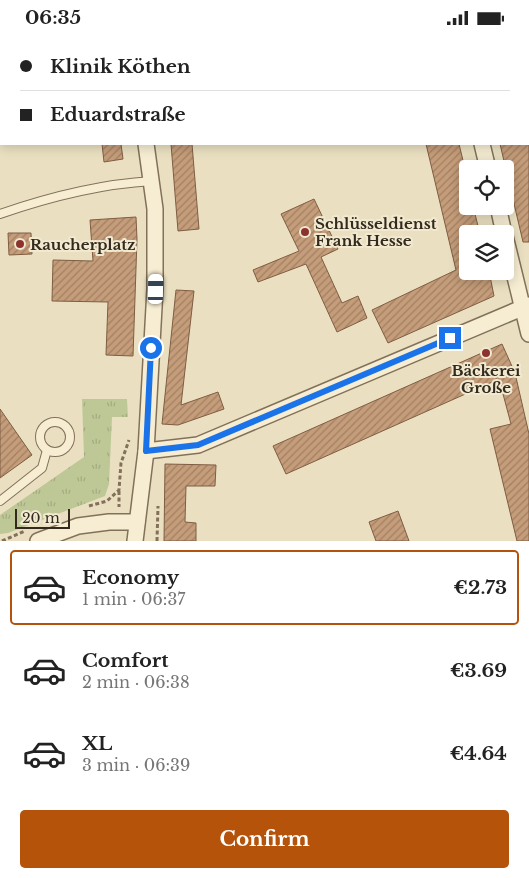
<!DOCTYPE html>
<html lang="en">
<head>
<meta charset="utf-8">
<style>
  body { margin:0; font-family:"Libre Baskerville",serif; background:#f2f2f2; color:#222; height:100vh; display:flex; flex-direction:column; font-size:19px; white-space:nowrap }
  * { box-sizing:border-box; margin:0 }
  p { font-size:16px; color:#767676 }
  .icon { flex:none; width:28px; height:28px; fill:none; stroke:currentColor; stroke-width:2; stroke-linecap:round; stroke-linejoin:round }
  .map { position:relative; height:506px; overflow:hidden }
  .panel { display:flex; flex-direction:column; background:#fff; flex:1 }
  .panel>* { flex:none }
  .guide { position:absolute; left:0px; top:0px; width:530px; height:110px; box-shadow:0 2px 12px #0003; display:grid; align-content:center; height:110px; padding:0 20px; background:#fff }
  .fabs { position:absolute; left:459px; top:125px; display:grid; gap:10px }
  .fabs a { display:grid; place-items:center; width:55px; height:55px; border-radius:5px; background:#fff; box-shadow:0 2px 12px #0003; font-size:25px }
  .scale { position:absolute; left:15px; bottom:12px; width:55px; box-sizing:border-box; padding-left:5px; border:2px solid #33291d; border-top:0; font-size:14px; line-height:18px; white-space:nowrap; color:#33291d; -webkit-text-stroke:4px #f2ead0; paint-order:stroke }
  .end { position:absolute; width:22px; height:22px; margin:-11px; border:6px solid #1a73e8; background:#fff; box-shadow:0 0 0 2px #fff }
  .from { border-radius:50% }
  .car { position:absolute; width:15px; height:30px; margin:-15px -8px; border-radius:6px; box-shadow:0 0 4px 1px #0007; background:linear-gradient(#fff 24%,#345 0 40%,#fff 0 76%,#345 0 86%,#fff 0) }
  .guide b { display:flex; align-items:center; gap:18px; height:48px; font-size:19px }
  .guide b+b { border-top:1px solid #e0e0e0 }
  .guide i { width:12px; height:12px; background:#222 }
  ul { padding:9px 0 0; list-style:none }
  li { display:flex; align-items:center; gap:15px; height:75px; margin:0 10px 8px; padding:0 10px; border:2px solid transparent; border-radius:5px }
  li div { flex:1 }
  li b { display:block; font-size:19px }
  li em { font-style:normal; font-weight:700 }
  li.current { border-color:#b45309 }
  li>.icon { width:45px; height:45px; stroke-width:1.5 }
  .primary-button { display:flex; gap:10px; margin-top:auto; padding:10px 20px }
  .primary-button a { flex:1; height:58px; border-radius:5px; background:#b45309; color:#fff; font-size:20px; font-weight:700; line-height:58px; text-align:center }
  .status { display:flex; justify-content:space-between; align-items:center; height:35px; padding:0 25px; background:#fff; direction:ltr }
  .status svg { height:14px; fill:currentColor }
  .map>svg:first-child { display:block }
  .grass { fill:url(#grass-tufts) }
  .building { fill:url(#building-hatch); stroke:#7f5d42 }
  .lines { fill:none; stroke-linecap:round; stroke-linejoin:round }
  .service-casing { stroke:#82715a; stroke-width:10 }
  .minor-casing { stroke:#82715a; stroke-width:18 }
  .path { stroke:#82715a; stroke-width:3; stroke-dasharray:4 2.5; stroke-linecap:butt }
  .service { stroke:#f6edd3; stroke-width:8 }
  .minor { stroke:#f6edd3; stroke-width:15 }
  .route { stroke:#1a73e8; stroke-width:6 }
  .poi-dot { fill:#8c332f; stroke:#f2ead0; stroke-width:2 }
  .labels { text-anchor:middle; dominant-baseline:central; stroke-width:4; stroke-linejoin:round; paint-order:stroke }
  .poi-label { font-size:15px; font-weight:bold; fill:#33291d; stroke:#f2ead0; text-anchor:start }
</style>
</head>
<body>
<div class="status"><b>06:35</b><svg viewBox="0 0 49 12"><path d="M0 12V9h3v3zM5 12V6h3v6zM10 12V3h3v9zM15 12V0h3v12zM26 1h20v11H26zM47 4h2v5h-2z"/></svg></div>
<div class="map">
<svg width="529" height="506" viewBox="0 0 529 506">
  <defs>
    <pattern id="grass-tufts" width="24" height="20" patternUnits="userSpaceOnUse" patternTransform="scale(1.25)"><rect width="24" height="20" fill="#bec796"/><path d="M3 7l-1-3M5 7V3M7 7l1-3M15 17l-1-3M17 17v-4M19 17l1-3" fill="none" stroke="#a4ab81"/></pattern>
    <pattern id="building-hatch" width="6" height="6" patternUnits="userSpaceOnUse" patternTransform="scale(1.25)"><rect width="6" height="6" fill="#c59d7a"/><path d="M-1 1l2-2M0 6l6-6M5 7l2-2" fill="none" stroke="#a18063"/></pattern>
  </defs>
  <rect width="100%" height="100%" fill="#eae0c1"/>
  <path class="grass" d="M82,364H127L128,382H112L109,449L105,461L8,498L0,499V480L84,422Z"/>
  <g class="building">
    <path d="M102,109H121L123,124L104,127Z"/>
    <path d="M171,109H192L199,194L178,196Z"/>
    <path d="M426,109H459L468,146V171H473L480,199H468V236H489L494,261L388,308L372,275L456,235Z"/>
    <path d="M500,109H529V207H523Z"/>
    <path d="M314,164L338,214L321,222L342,268L358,261L367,283L337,297L306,229L258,247L253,235L299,216L281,179Z"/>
    <path d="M136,182L137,204L133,321L106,320L108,267L52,266L53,225L93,226L90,185Z"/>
    <path d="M8,198H31L32,219L9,220Z"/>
    <path d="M176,255L194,256L181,370L218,357L224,374L178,390L162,389Z"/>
    <path d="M502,309L515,338L529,399V506H517L490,394L511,389L499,344L286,439L273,411Z"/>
    <path d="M0,374L32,420L0,443Z"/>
    <path d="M165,429L216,430L215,451H186L185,487L196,488V506H164Z"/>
    <path d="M398,476L409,506H376L369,487Z"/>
  </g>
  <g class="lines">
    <g class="service-casing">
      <g id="service">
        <path d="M0,179C49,162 101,149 152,146"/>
        <circle cx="55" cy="402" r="15"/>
        <path d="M0,466L42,433L47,415"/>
      </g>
    </g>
    <g class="minor-casing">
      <g id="minor">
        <path d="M128,0V1"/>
        <path d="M455,0V1"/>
        <path d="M175,1L178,0"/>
        <path d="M482,109L488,134"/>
        <path d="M498,171L504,199"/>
        <path d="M505,201L529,299"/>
        <path d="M146,416L198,410L529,270"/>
        <path d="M38,506L78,491L109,487H137"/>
        <path d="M135,506L146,416L155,254V174L146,109"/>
      </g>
    </g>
    <g class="path">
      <path d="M149,0V1"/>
      <path d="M119,456V472"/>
      <path d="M89,471L107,466L119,455L121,428L129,405"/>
      <path d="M2,506L25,496"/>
      <path d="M157,506L158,471"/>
    </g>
    <use href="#service" class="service"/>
    <use href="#minor" class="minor"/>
  </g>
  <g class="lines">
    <path class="route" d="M151,313L146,416L198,410L450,303"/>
  </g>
  <g class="poi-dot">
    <circle cx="305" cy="197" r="5"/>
    <circle cx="20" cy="209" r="5"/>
    <circle cx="486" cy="318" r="5"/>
  </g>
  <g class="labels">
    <g class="poi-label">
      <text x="315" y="188">Schlüsseldienst<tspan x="315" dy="17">Frank Hesse</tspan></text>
      <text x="30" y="209">Raucherplatz</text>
      <text x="486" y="335" text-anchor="middle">Bäckerei<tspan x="486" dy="17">Große</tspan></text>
    </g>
  </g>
</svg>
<div class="fabs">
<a><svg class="icon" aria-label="locate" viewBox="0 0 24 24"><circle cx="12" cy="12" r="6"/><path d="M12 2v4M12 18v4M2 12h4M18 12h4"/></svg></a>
<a><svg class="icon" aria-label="layers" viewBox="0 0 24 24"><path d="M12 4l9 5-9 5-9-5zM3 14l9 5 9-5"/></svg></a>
</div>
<div class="scale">20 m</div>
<i class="end from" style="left:151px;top:313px"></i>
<i class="end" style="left:450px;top:303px"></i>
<i class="car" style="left:156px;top:254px;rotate:1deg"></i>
<div class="guide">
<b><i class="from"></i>Klinik Köthen</b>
<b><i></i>Eduardstraße</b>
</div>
</div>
<section class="panel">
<ul>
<li class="current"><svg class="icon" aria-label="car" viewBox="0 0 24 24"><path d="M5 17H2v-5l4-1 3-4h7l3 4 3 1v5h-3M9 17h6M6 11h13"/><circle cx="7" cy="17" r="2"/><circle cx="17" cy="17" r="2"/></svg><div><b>Economy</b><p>1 min · 06:37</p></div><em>€2.73</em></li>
<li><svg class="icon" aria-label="car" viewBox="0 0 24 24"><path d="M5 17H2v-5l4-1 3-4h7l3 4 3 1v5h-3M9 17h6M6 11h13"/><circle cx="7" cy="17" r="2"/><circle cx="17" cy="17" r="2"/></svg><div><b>Comfort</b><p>2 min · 06:38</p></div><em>€3.69</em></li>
<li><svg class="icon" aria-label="car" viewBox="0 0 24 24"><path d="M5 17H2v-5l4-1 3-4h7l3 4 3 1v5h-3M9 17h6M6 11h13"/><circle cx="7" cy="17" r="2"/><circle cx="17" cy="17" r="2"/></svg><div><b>XL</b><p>3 min · 06:39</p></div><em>€4.64</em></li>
</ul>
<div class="primary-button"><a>Confirm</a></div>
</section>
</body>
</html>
